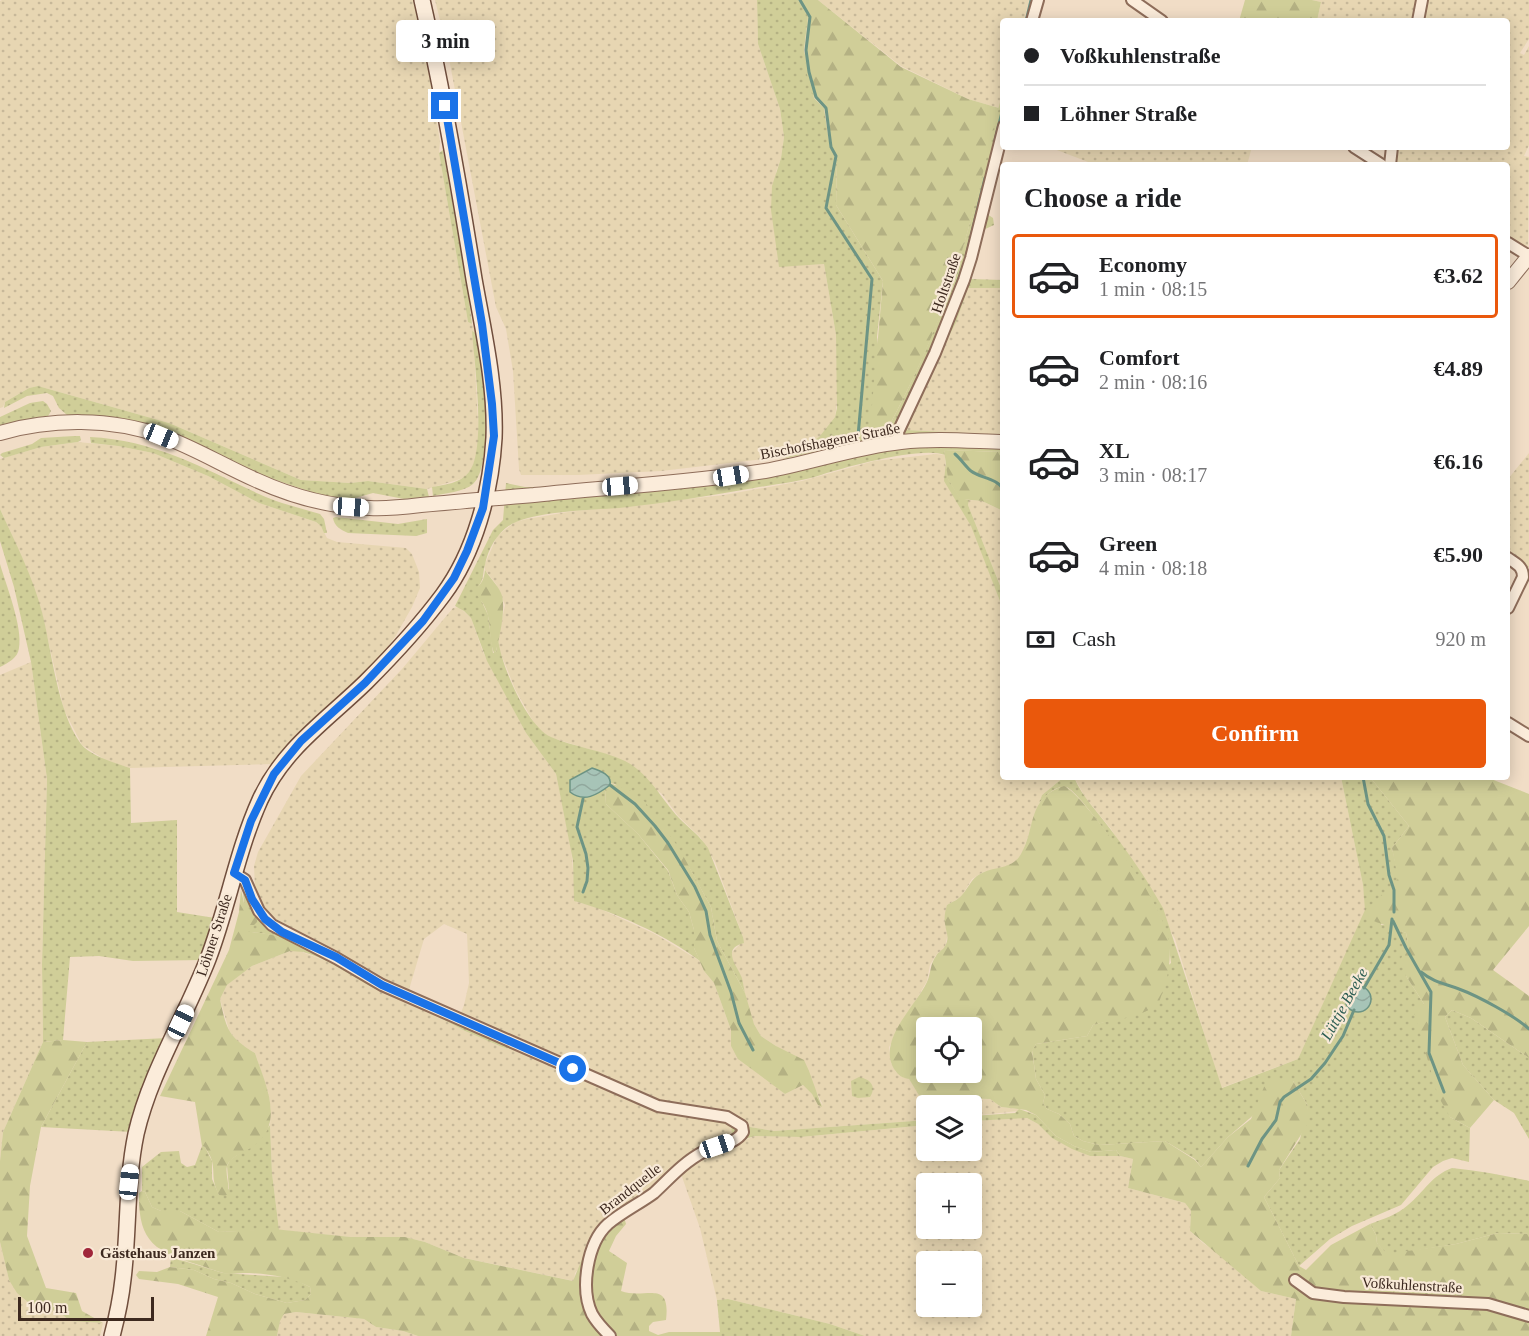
<!DOCTYPE html>
<html lang="en">
<head>
<meta charset="utf-8">
<style>
  body { margin:0; font-family:Georgia,serif; background:#f2f2f2; color:#202124; height:100vh; display:flex; flex-direction:column; font-size:22px; white-space:nowrap }
  * { box-sizing:border-box; margin:0 }
  p { font-size:20px; color:#757577 }
  .icon { flex:none; width:33px; height:33px; fill:none; stroke:currentColor; stroke-width:2; stroke-linecap:round; stroke-linejoin:round }
  .map { position:relative; flex:1; overflow:hidden }
  .drawer { position:absolute; left:1000px; top:162px; width:510px; height:618px; display:flex; flex-direction:column; background:#fff; border-radius:6px; box-shadow:0 3px 15px #0003 }
  .drawer>* { flex:none }
  .guide { position:absolute; left:1000px; top:18px; width:510px; height:132px; border-radius:6px; box-shadow:0 3px 15px #0003; display:grid; align-content:center; height:132px; padding:0 24px; background:#fff }
  .tools { position:absolute; left:916px; top:1017px; display:grid; gap:12px }
  .tools a { display:grid; place-items:center; width:66px; height:66px; border-radius:6px; background:#fff; box-shadow:0 3px 15px #0003; font-size:30px }
  .scale { position:absolute; left:18px; bottom:15px; width:136px; box-sizing:border-box; padding-left:6px; border:3px solid #3d291f; border-top:0; font-size:16px; line-height:21px; white-space:nowrap; color:#3d291f; -webkit-text-stroke:4px #f8e9d6; paint-order:stroke }
  .end { position:absolute; width:27px; height:27px; margin:-14px; border:8px solid #1a73e8; background:#fff; box-shadow:0 0 0 3px #fff }
  .from { border-radius:50% }
  .bubble { position:absolute; height:42px; border-radius:6px; background:#fff; box-shadow:0 3px 15px #0003; font-size:20px; font-weight:800; line-height:42px; text-align:center }
  .car { position:absolute; width:18px; height:36px; margin:-18px -9px; border-radius:8px; box-shadow:0 0 4px 2px #0007; background:linear-gradient(#fff 24%,#345 0 40%,#fff 0 76%,#345 0 86%,#fff 0) }
  .guide b { display:flex; align-items:center; gap:21px; height:57px; font-size:22px }
  .guide b+b { border-top:2px solid #e0e0e0 }
  .guide i { width:15px; height:15px; background:#202124 }
  ul { padding:0; list-style:none }
  li { display:flex; align-items:center; gap:18px; height:84px; margin:0 12px 9px; padding:0 12px; border:3px solid transparent; border-radius:6px }
  li div { flex:1 }
  li b { display:block; font-size:22px }
  li em { font-style:normal; font-weight:800 }
  li.current { border-color:#ea580c }
  li>.icon { width:54px; height:54px; stroke-width:1.5 }
  h2 { padding:0 24px; font-size:27px; line-height:72px }
  .pay { display:flex; align-items:center; gap:15px; height:66px; padding:0 24px; font-size:22px }
  .pay p { margin-inline-start:auto }
  .button { display:flex; gap:12px; margin-top:auto; padding:12px 24px }
  .button a { flex:1; height:69px; border-radius:6px; background:#ea580c; color:#fff; font-size:24px; font-weight:800; line-height:69px; text-align:center }
  .map>svg:first-child { display:block }
  .farmland { fill:url(#farmland-dots); fill-rule:evenodd }
  .grass { fill:url(#grass-dots) }
  .forest { fill:url(#forest-firs); fill-rule:evenodd }
  .water { fill:url(#water-waves); stroke:#6d9484; stroke-width:1.5 }
  .lines { fill:none; stroke-linecap:round; stroke-linejoin:round }
  .stream { stroke:#6d9484; stroke-width:3 }
  .minor-casing { stroke:#8e6d5a; stroke-width:14 }
  .tertiary-casing { stroke:#8e6d5a; stroke-width:16 }
  .secondary-casing { stroke:#704e3d; stroke-width:18 }
  .minor { stroke:#fbecda; stroke-width:10 }
  .tertiary { stroke:#fbecda; stroke-width:14 }
  .secondary { stroke:#fbecda; stroke-width:15 }
  .route { stroke:#1a73e8; stroke-width:8 }
  .poi-dot { fill:#a0263a; stroke:#f8e9d6; stroke-width:2 }
  .labels { text-anchor:middle; dominant-baseline:central; stroke-width:4.5; stroke-linejoin:round; paint-order:stroke }
  .street-label { font-size:15px; fill:#3d291f; stroke:#f8e9d6 }
  .poi-label { font-size:15px; font-weight:bold; fill:#3d291f; stroke:#f8e9d6; text-anchor:start }
  .water-label { font-size:16px; font-style:italic; fill:#2d5d53; stroke:#f8e9d6 }
</style>
</head>
<body>
<div class="map">
<svg width="1529" height="1336" viewBox="0 0 1529 1336">
  <defs>
    <pattern id="farmland-dots" width="8" height="8" patternUnits="userSpaceOnUse" patternTransform="scale(1.5)"><rect width="8" height="8" fill="#e7d6b2"/><path d="M2 2h.1M6 6h.1" fill="none" stroke="#c7b899" stroke-width="1.8" stroke-linecap="round"/></pattern>
    <pattern id="grass-dots" width="8" height="8" patternUnits="userSpaceOnUse" patternTransform="scale(1.5)"><rect width="8" height="8" fill="#d0ce98"/><path d="M2 2h.1M6 6h.1" fill="none" stroke="#b4b183" stroke-width="1.8" stroke-linecap="round"/></pattern>
    <pattern id="forest-firs" width="22" height="20" patternUnits="userSpaceOnUse" patternTransform="scale(1.5)"><rect width="22" height="20" fill="#d0ce98"/><path d="M5 1l3.5 6h-7zM16 11l3.5 6h-7z" fill="#b4b183"/></pattern>
    <pattern id="water-waves" width="16" height="10" patternUnits="userSpaceOnUse" patternTransform="scale(1.5)"><rect width="16" height="10" fill="#a7c4b7"/><path d="M0 5q4-4 8 0t8 0" fill="none" stroke="#91a89d"/></pattern>
  </defs>
  <rect width="100%" height="100%" fill="#f1ddc6"/>
  <g class="farmland">
    <path d="M2,0H413L428,67L440,142L439,153L468,322L472,324L477,334L473,332L478,422V452L471,470L464,478L427,489L368,481L350,483L301,480L169,423L38,386L29,388L5,402L3,407L0,408V1Z"/>
    <path d="M435,0H757L758,44L780,109L784,137L781,158L776,172L779,266L824,264L836,335L838,395L835,417L819,437L809,446L795,454L782,457L661,471L578,475H521L519,469L513,371L506,329L496,307L447,48Z"/>
    <path d="M818,0H1029L1024,21H1004L1003,92L999,108L968,99L901,66Z"/>
    <path d="M1312,0H1418L1414,21H1317L1321,2Z"/>
    <path d="M1425,0H1529V39L1520,53L1524,55L1529,46V145L1524,156L1529,157L1528,245L1523,247L1508,238V165H1395L1397,147H1508V21H1421Z"/>
    <path d="M1049,147H1252L1247,165H1096Z"/>
    <path d="M968,288H1003V435L907,430L940,353L956,323Z"/>
    <path d="M78,442L118,446L153,453L208,476L259,503L316,522L321,526L327,538L337,542L406,548L412,554L419,572L420,588L412,607L395,637L379,659L335,700L274,764L130,768L107,761L82,745L64,710L41,609L16,544L0,509V459L41,447Z"/>
    <path d="M1529,453V568L1508,553V479Z"/>
    <path d="M936,454L945,455V465L979,544L1003,609L1004,777H1064L1042,795L1022,854L1015,862L1003,868L983,872L972,879L961,897L947,905L945,925L948,933L945,947L936,955L930,965L927,981L889,1047L891,1063L896,1072L909,1079L921,1097L990,1099L1001,1107L1019,1109L1018,1111L972,1116V1106H927V1120L774,1131L750,1127L743,1122L659,1104L460,1015L464,1005L469,983L467,934L444,924L424,939L408,993L285,932L262,908L255,887L254,866L258,852L301,776L402,669L453,608L459,607L471,618L483,652L526,733L556,774L571,848L576,902L594,906L655,934L700,961L704,971L714,983L731,1030V1046L763,1076L785,1094L803,1085L823,1105L814,1087L776,1046L761,1036L754,1024L749,1013L742,979L732,958V952L741,943L743,937L715,862L700,837L678,816L662,794L608,755L549,737L537,728L530,716L515,689L499,649L498,638L505,605L496,584L485,570V564L497,536L515,522L527,519L568,512L724,495L802,481L874,461Z"/>
    <path d="M969,500L982,501L1003,511V593L968,505Z"/>
    <path d="M31,662L47,779L42,964L43,1042L3,1132L0,1161V675Z"/>
    <path d="M1074,777H1341L1363,885L1366,910L1298,1059L1221,1088L1175,939L1111,829L1085,797Z"/>
    <path d="M290,951H299L326,961L422,1005L423,1009L465,1031L502,1047L526,1053L673,1115L732,1125V1134L727,1139L680,1161L642,1196L575,1273L574,1281L464,1258L425,1242L405,1237H351L279,1230L272,1173L270,1125L271,1109L268,1092L255,1053L237,1042L229,1030L220,999L227,985L239,975L252,966Z"/>
    <path d="M1015,1118H1027L1038,1124L1052,1138L1090,1156H1120L1133,1159L1128,1188L1185,1203L1191,1211L1190,1231L1203,1243L1218,1253L1261,1291L1296,1299L1291,1336H865L830,1324L728,1299L717,1300L700,1228L681,1174L685,1170L707,1156L755,1136L801,1137L927,1125V1150H972V1121ZM927,1184H972V1228H927ZM927,1262H972V1306H927Z"/>
    <path d="M0,1242L9,1280L28,1302L59,1312L70,1321L103,1323L100,1336H0Z"/>
    <path d="M296,1312L364,1319L376,1327L403,1331L418,1336H277L280,1320L284,1314Z"/>
  </g>
  <g class="grass">
    <path d="M757,0H798L808,16L804,50L814,98L824,108L830,148L837,157L836,205L883,281L877,337L889,426C923,363 950,295 969,226C981,181 990,136 1003,92L1005,147L987,214L993,218L994,225L983,230L970,279L1003,280V288H968L956,323L940,353L907,430L1003,435V452L944,450L945,455C921,446 846,467 821,475C799,482 776,484 754,488C709,496 664,503 619,508C588,510 544,511 516,522C499,529 488,548 485,565C482,575 485,580 476,589L488,615L493,653L496,652L498,638C500,663 527,727 551,737C574,747 602,750 625,761C650,774 661,799 679,818C689,828 700,836 708,848L743,937L744,943C721,949 737,965 742,978C743,983 744,988 745,993L717,941L711,907L689,867L615,784L610,783V781L600,791L605,789L606,804L638,834L668,871L677,895L689,912L694,930V948L700,961C666,935 615,912 574,901L573,861L556,774L526,733L487,661L471,618L464,611L455,606L493,530L503,520L506,483L525,487H539L674,476L762,465L824,453L885,437L782,459L795,454L819,437L835,417L837,408L836,335L824,264L779,267L771,210L772,186L781,158L784,137L780,109L758,44Z"/>
    <path d="M443,150L466,278L472,324L468,322L439,153Z"/>
    <path d="M472,331L477,334C483,361 495,466 473,484C464,492 445,493 433,496L432,487C444,485 461,483 469,472C487,450 474,361 472,331Z"/>
    <path d="M38,386L169,423L301,480L350,483L368,481L427,489L429,497L404,499L373,493L348,500L317,494L264,476L189,440L162,430L87,416L67,415L59,408L53,396L47,393L27,396L4,408L5,402L29,388Z"/>
    <path d="M43,401L47,404L51,411L47,418L0,427V417L30,403Z"/>
    <path d="M74,436H80L81,440L78,442L41,447L4,458L0,455L2,453L32,444L41,438Z"/>
    <path d="M90,437C154,440 203,468 259,494C278,503 300,508 320,514L324,519L327,533H324L321,526L316,522L259,503L208,476L153,453L118,446L91,443Z"/>
    <path d="M946,461L948,479L960,498L969,500L968,505L1003,593V609L971,526L944,481Z"/>
    <path d="M0,509C15,542 33,577 42,612C52,651 57,711 81,744C90,756 116,763 130,768L131,823L177,820V912L215,918L204,960L133,961L99,956L70,957L63,1040L43,1042L42,964L47,779L31,662L14,587L0,541Z"/>
    <path d="M336,517L398,524L427,519V533L416,536L348,533C341,530 334,526 333,518Z"/>
    <path d="M0,564C6,585 23,627 19,648C18,658 8,663 0,667Z"/>
    <path d="M1064,777H1074C1082,797 1098,812 1111,830C1130,855 1148,881 1163,908L1222,1088L1298,1059L1365,910L1363,885L1341,777H1370L1409,826L1392,848L1399,879L1381,925H1388L1406,933L1408,942L1406,976L1424,1004L1450,1117L1470,1128L1469,1162L1452,1158L1443,1161L1433,1167L1401,1205L1352,1226L1330,1239L1299,1266L1264,1197L1280,1178L1279,1170L1300,1139L1308,1106L1293,1081L1228,1137L1201,1167L1195,1159L1165,1141L1099,1145L1083,1141L1074,1136L1070,1124L1059,1114L1047,1109L1043,1103L1045,1095L1036,1079L1032,1050L1036,1044L1087,1036L1093,1025L1104,1022L1171,963C1169,944 1165,927 1157,910C1149,892 1080,790 1066,787C1055,785 1046,796 1039,803L1042,795Z"/>
    <path d="M242,886L261,917L376,979L659,1104L743,1122L750,1127L774,1131L927,1120V1125L801,1137L755,1136L745,1139L707,1156L642,1196L680,1161L703,1147L727,1139L732,1134L731,1125L673,1115L655,1109L526,1053L502,1047L465,1031L423,1009L422,1005C401,1001 380,993 361,981C342,970 325,958 303,952L306,950C298,938 261,932 246,932L247,925Z"/>
    <path d="M1452,1010L1471,1018L1529,1058V1139L1514,1113L1494,1100L1463,1065L1445,1017Z"/>
    <path d="M167,1038L132,1132L41,1127L87,1042Z"/>
    <path d="M859,1077C870,1079 877,1086 870,1097L858,1098L852,1096L851,1081Z"/>
    <path d="M1019,1109L1036,1115L1056,1136L1074,1146L1091,1152L1116,1150L1120,1156H1090L1072,1149L1052,1138L1038,1124L1027,1118L972,1121V1116L1015,1113Z"/>
    <path d="M270,1125L272,1173L279,1230L219,1232L180,1211H161L152,1207L145,1192L142,1191V1167L161,1152L179,1151L181,1163L187,1167L195,1165L202,1146L205,1147L212,1161V1179L219,1195L229,1189L227,1166L230,1160L260,1139Z"/>
    <path d="M1452,1168C1478,1171 1504,1175 1529,1181V1234L1498,1233L1456,1244L1387,1255L1377,1243L1376,1235L1370,1224C1383,1219 1397,1215 1408,1205C1424,1192 1432,1175 1452,1168Z"/>
    <path d="M171,1257L223,1273L284,1277L296,1280L310,1287L311,1294L305,1300L287,1303L255,1294L231,1283L214,1279L194,1270L170,1267Z"/>
    <path d="M728,1299L830,1324L865,1336H715V1332H720L717,1300Z"/>
  </g>
  <g class="forest">
    <path d="M798,0H818L901,67L968,99L999,108C983,171 969,236 947,297C931,341 911,385 889,426L870,428L883,281L836,205L837,157L834,156C827,141 830,124 825,110C823,104 816,101 813,95C802,68 805,44 808,16Z"/>
    <path d="M1245,0H1312L1321,2L1317,21H1239Z"/>
    <path d="M944,450L1003,452V511L982,501L960,499L948,479Z"/>
    <path d="M485,570C490,578 497,584 501,593C507,607 499,640 495,655C489,643 491,629 488,616C486,606 479,597 473,590C482,585 484,579 485,570Z"/>
    <path d="M1370,777H1486L1529,794V926L1493,970L1529,996V1058L1471,1018L1452,1010L1445,1017L1463,1065L1494,1100L1470,1128L1450,1117L1438,1096L1414,1012L1424,1004L1406,976L1400,961L1408,942L1406,933L1371,920L1366,910L1398,879L1392,848L1409,826Z"/>
    <path d="M610,783L631,791L645,802L679,848L711,907L717,941L745,993L754,1024L761,1036L776,1046L804,1060L809,1071L822,1107L818,1105L812,1094L803,1085L785,1094L738,1059L731,1046V1030L714,983L704,971L694,948V930L689,912L677,895L668,870L638,834L606,804L605,789Z"/>
    <path d="M1064,786C1080,792 1134,869 1145,887C1154,903 1166,924 1169,942C1172,965 1166,984 1158,1005C1137,1018 1116,1019 1093,1025L1087,1036L1036,1044L1032,1051L1036,1079L1045,1095L1043,1103L1047,1109L1059,1114L1070,1124L1074,1136L1083,1141L1099,1145L1165,1141L1195,1160L1201,1167L1228,1137L1251,1119L1264,1087L1275,1080L1293,1081L1308,1106L1307,1125L1279,1170L1280,1178L1264,1197L1299,1266L1306,1270L1331,1245L1370,1224L1376,1235L1377,1243L1387,1254L1456,1244L1498,1233L1529,1234V1336H1291L1296,1299L1261,1291L1190,1231L1191,1211L1185,1203L1128,1188L1133,1159L1120,1156L1116,1150L1091,1152L1074,1146L1056,1136L1036,1115L1026,1110L1001,1107L990,1099L920,1097L909,1079C902,1078 898,1075 894,1069C877,1040 915,1007 927,982C931,973 930,964 936,956C938,952 943,950 945,946C950,938 946,932 945,924C944,918 945,911 947,905C952,902 959,899 962,895C969,887 971,879 980,874C994,866 1012,870 1021,854C1036,828 1027,797 1064,786ZM927,1028H972V1072H927Z"/>
    <path d="M241,890L244,903L257,918V922L254,925H247V932C264,932 291,938 306,947L307,950L303,952L290,951L252,966L227,985L220,999C226,1028 228,1037 255,1053C265,1084 288,1127 249,1149C242,1153 229,1158 227,1166C225,1174 230,1185 228,1194L225,1196L219,1195C211,1179 215,1175 212,1161C211,1156 207,1151 205,1147L202,1146L195,1102L160,1096L229,950L239,912Z"/>
    <path d="M63,1040L87,1042L41,1127L30,1186L27,1236L46,1288L76,1293L82,1311L103,1323L70,1321L59,1312L28,1302L17,1293L9,1280L0,1242V1161L3,1132L43,1042Z"/>
    <path d="M142,1191L145,1192L152,1207L161,1211H180L219,1232L274,1229L351,1237H405L425,1242L464,1258L573,1281L587,1247L603,1223L624,1217L626,1224L616,1236L609,1251L627,1263L621,1291C645,1300 671,1278 666,1320L653,1322L649,1326V1331L658,1335L669,1332H715V1336H418L403,1331L376,1327L364,1319L296,1312L284,1314L280,1321L277,1336H206L218,1297L178,1284L139,1279L136,1275L139,1271L157,1272L170,1267L194,1270L214,1279L231,1283L255,1294L287,1303L305,1300L311,1294L310,1287C290,1277 266,1273 243,1273C239,1273 234,1274 230,1274C219,1273 209,1268 199,1265C154,1252 138,1241 139,1193Z"/>
  </g>
  <g class="water">
    <path d="M592,768C601,771 612,775 610,785C597,795 584,803 570,792V780Z"/>
    <circle cx="1358" cy="999" r="13"/>
  </g>
  <g class="lines">
    <g class="stream">
      <path d="M800,0L810,17L806,50L809,72L816,97L826,108L831,147L836,156L826,208L872,279L858,436"/>
      <path d="M1026,21L1031,0"/>
      <path d="M995,140L1004,104"/>
      <path d="M966,257L985,178"/>
      <path d="M955,289L964,264"/>
      <path d="M955,454C961,459 965,466 971,471C980,478 997,478 1004,490"/>
      <path d="M1363,777L1368,804L1384,836L1389,875L1394,890V912"/>
      <path d="M610,785L635,804L655,826L668,843L695,887L706,911L710,935L731,992L739,1023L753,1050"/>
      <path d="M583,892L587,881L588,868L586,854L577,827L583,799"/>
      <path d="M1393,921L1406,948L1431,992L1429,1053L1444,1092"/>
      <path d="M1421,972C1435,983 1443,983 1459,989C1478,996 1515,1016 1529,1029"/>
      <path d="M1364,988L1389,945L1392,919"/>
      <path d="M1248,1166L1262,1139L1276,1120L1280,1102L1284,1097L1311,1079L1325,1063L1343,1036L1354,1010"/>
    </g>
    <g class="minor-casing">
      <g id="minor">
        <path d="M1132,0L1162,21"/>
        <path d="M1032,21L1038,0"/>
        <path d="M1418,21L1422,0"/>
        <path d="M1354,147L1382,165"/>
        <path d="M1390,165L1392,147"/>
        <path d="M1508,243L1529,256"/>
        <path d="M899,442L898,432L935,353L964,280L971,258L1004,126"/>
        <path d="M1508,558C1516,564 1523,566 1523,577L1508,608"/>
        <path d="M1508,723L1529,736"/>
        <path d="M234,873L245,880L259,911L272,925L336,958L382,985L658,1106L727,1117L742,1126L743,1132C735,1145 716,1145 703,1152C684,1162 670,1178 654,1193C639,1204 622,1212 608,1224C587,1243 580,1289 592,1314C597,1323 603,1329 610,1336"/>
        <path d="M1295,1280L1313,1293L1344,1297L1488,1304L1529,1316"/>
      </g>
    </g>
    <g class="tertiary-casing">
      <g id="tertiary">
        <path d="M1508,282L1529,256"/>
        <path d="M0,433C52,418 111,418 162,436C195,448 224,466 256,480C291,496 330,507 370,508C387,509 404,507 421,505C459,502 496,498 534,495C611,487 689,483 765,471C810,463 855,447 901,442C935,438 969,441 1004,442"/>
      </g>
    </g>
    <g class="secondary-casing">
      <path id="secondary" d="M112,1336C117,1317 121,1298 123,1279C129,1231 126,1182 136,1134C150,1073 185,1018 208,959C228,907 237,851 260,800C284,748 326,721 366,682C393,655 420,626 443,595C475,552 491,491 494,438C496,385 483,330 474,279C459,185 443,92 422,0"/>
    </g>
    <use href="#minor" class="minor"/>
    <use href="#tertiary" class="tertiary"/>
    <use href="#secondary" class="secondary"/>
  </g>
  <g class="lines">
    <path class="route" d="M445,106L482,324L492,404L494,436L483,508L467,551L454,578L423,621L365,683L301,741L274,774L251,821L234,873L245,880L252,899L265,919L282,932L336,957L382,985L573,1069"/>
  </g>
  <circle class="poi-dot" cx="88" cy="1253" r="6"/>
  <g class="labels">
    <g class="street-label">
      <text transform="translate(946 283) rotate(-71)">Holtstraße</text>
      <text transform="translate(830 441) rotate(-11)">Bischofshagener Straße</text>
      <text transform="translate(214 935) rotate(-72)">Löhner Straße</text>
      <text transform="translate(630 1189) rotate(-38)">Brandquelle</text>
      <text transform="translate(1412 1285) rotate(3)">Voßkuhlenstraße</text>
    </g>
    <g class="poi-label">
      <text x="100" y="1253">Gästehaus Janzen</text>
    </g>
    <g class="water-label">
      <text transform="translate(1344 1004) rotate(-61)">Lüttje Beeke</text>
    </g>
  </g>
</svg>
<div class="tools">
<a><svg class="icon" aria-label="locate" viewBox="0 0 24 24"><circle cx="12" cy="12" r="6"/><path d="M12 2v4M12 18v4M2 12h4M18 12h4"/></svg></a>
<a><svg class="icon" aria-label="layers" viewBox="0 0 24 24"><path d="M12 4l9 5-9 5-9-5zM3 14l9 5 9-5"/></svg></a>
<a>+</a>
<a>−</a>
</div>
<div class="scale">100 m</div>
<i class="end from" style="left:573px;top:1069px"></i>
<i class="end" style="left:445px;top:106px"></i>
<div class="bubble" style="left:396px;top:20px;width:99px">3 min</div>
<i class="car" style="left:161px;top:436px;rotate:112deg"></i>
<i class="car" style="left:731px;top:476px;rotate:81deg"></i>
<i class="car" style="left:620px;top:486px;rotate:85deg"></i>
<i class="car" style="left:351px;top:507px;rotate:94deg"></i>
<i class="car" style="left:181px;top:1022px;rotate:25deg"></i>
<i class="car" style="left:717px;top:1146px;rotate:71deg"></i>
<i class="car" style="left:129px;top:1182px;rotate:6deg"></i>
<div class="guide">
<b><i class="from"></i>Voßkuhlenstraße</b>
<b><i></i>Löhner Straße</b>
</div>
<section class="drawer">
<h2>Choose a ride</h2>
<ul>
<li class="current"><svg class="icon" aria-label="car" viewBox="0 0 24 24"><path d="M5 17H2v-5l4-1 3-4h7l3 4 3 1v5h-3M9 17h6M6 11h13"/><circle cx="7" cy="17" r="2"/><circle cx="17" cy="17" r="2"/></svg><div><b>Economy</b><p>1 min · 08:15</p></div><em>€3.62</em></li>
<li><svg class="icon" aria-label="car" viewBox="0 0 24 24"><path d="M5 17H2v-5l4-1 3-4h7l3 4 3 1v5h-3M9 17h6M6 11h13"/><circle cx="7" cy="17" r="2"/><circle cx="17" cy="17" r="2"/></svg><div><b>Comfort</b><p>2 min · 08:16</p></div><em>€4.89</em></li>
<li><svg class="icon" aria-label="car" viewBox="0 0 24 24"><path d="M5 17H2v-5l4-1 3-4h7l3 4 3 1v5h-3M9 17h6M6 11h13"/><circle cx="7" cy="17" r="2"/><circle cx="17" cy="17" r="2"/></svg><div><b>XL</b><p>3 min · 08:17</p></div><em>€6.16</em></li>
<li><svg class="icon" aria-label="car" viewBox="0 0 24 24"><path d="M5 17H2v-5l4-1 3-4h7l3 4 3 1v5h-3M9 17h6M6 11h13"/><circle cx="7" cy="17" r="2"/><circle cx="17" cy="17" r="2"/></svg><div><b>Green</b><p>4 min · 08:18</p></div><em>€5.90</em></li>
</ul>
<div class="pay"><svg class="icon" aria-label="cash" viewBox="0 0 24 24"><path d="M3 7h18v10H3z"/><circle cx="12" cy="12" r="2"/></svg>Cash<p>920 m</p></div>
<div class="button"><a>Confirm</a></div>
</section>
</div>
</body>
</html>
